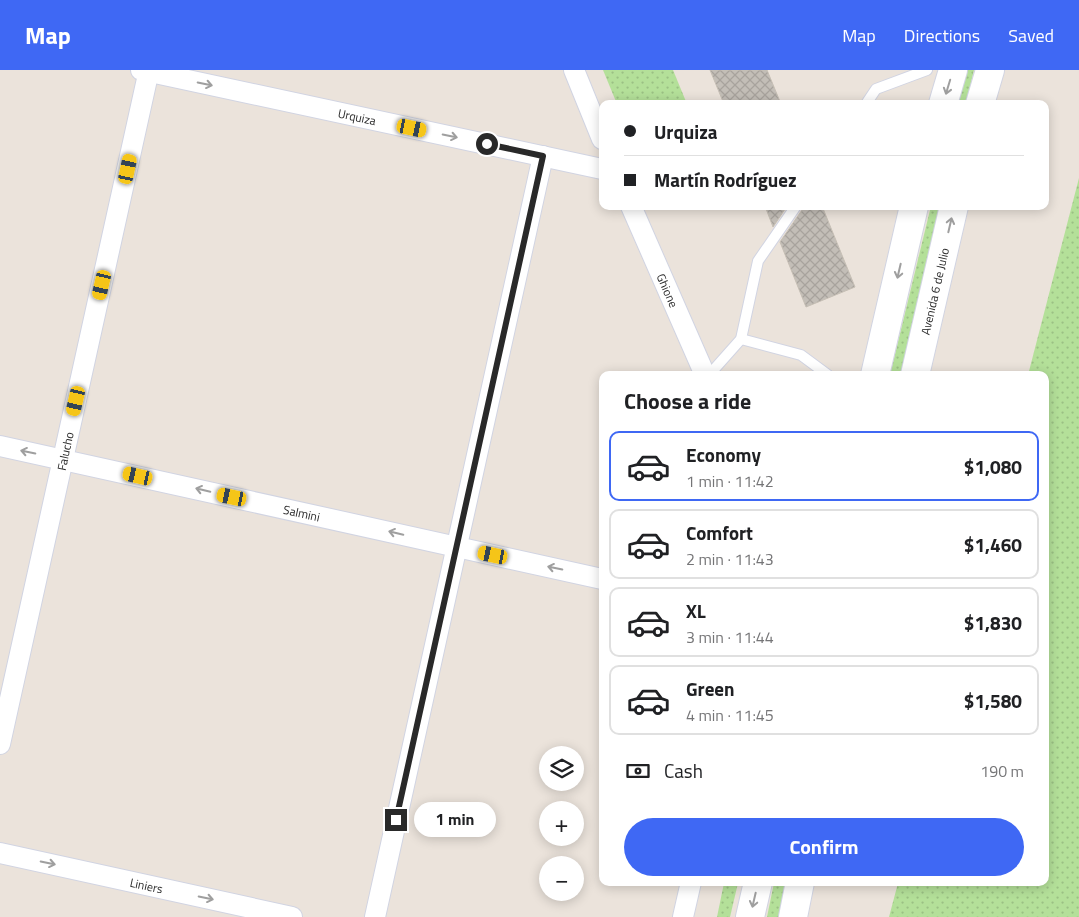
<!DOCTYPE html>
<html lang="en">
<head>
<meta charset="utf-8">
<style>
  body { margin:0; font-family:"Titillium Web",sans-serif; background:#f6f6f6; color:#202124; height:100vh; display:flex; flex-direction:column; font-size:19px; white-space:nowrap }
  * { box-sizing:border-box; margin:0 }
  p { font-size:16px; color:#757577 }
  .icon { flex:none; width:28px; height:28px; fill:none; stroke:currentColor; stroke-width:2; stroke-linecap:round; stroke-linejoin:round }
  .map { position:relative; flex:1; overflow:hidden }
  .drawer { position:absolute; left:599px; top:301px; width:450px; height:515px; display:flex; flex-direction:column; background:#fff; border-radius:10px; box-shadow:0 2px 12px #0003 }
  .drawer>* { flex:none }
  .banner { position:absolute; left:599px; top:30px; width:450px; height:110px; border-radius:10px; box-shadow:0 2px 12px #0003; display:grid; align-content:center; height:110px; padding:0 25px; background:#fff }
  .fabs { position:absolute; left:539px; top:676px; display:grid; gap:10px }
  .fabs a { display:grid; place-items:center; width:45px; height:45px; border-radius:50%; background:#fff; box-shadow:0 2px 12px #0003; font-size:25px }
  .end { position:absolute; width:22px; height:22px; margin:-11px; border:6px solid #292929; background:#fff; box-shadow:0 0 0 2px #fff }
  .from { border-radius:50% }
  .bubble { position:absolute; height:35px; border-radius:18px; background:#fff; box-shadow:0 2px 12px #0003; font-size:16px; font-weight:700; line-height:35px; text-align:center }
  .car { position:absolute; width:15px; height:30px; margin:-15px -8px; border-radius:6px; box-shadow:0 0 4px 1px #0007; background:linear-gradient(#f5c518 24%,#345 0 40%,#f5c518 0 76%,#345 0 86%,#f5c518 0) }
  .banner b { display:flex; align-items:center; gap:18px; height:48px; font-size:19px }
  .banner b+b { border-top:1px solid #e0e0e0 }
  .banner i { width:12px; height:12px; background:#202124 }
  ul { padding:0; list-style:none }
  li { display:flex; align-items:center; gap:15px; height:70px; margin:0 10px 8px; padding:0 15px; border:2px solid #e0e0e0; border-radius:10px }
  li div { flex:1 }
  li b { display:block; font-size:19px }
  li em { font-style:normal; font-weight:700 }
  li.on { border-color:#3f68f4 }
  li>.icon { width:45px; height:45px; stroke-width:1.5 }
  h2 { padding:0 25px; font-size:22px; line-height:60px }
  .pay { display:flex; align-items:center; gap:12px; height:55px; padding:0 25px; font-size:19px }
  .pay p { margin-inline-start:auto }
  .cta { display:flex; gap:10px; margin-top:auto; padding:10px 25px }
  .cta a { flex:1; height:58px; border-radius:30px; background:#3f68f4; color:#fff; font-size:20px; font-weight:700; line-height:58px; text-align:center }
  header { display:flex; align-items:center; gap:30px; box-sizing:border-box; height:70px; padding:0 25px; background:#3f68f4; color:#fff }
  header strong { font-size:24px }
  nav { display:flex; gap:28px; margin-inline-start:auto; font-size:18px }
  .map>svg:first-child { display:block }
  .grass { fill:url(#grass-dots) }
  .building { fill:url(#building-cross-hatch); stroke:#c6bfb5 }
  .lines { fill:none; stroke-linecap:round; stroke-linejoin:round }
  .lane-casing { stroke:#d1d4e2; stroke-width:12 }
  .street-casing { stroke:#d1d4e2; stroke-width:22 }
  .secondary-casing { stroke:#d1d4e2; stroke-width:30 }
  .lane { stroke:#fff; stroke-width:10 }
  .street { stroke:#fff; stroke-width:20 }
  .secondary { stroke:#fff; stroke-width:28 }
  .oneway { stroke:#9f9f9f }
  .route { stroke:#292929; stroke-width:6 }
  .labels { text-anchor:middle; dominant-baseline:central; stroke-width:4; stroke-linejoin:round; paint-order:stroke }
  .street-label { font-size:12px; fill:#292929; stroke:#fff }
</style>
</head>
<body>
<header>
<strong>Map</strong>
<nav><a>Map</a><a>Directions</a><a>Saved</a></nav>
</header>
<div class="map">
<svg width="1079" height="847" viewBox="0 0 1079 847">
  <defs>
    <pattern id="grass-dots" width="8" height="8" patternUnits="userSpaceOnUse" patternTransform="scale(1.25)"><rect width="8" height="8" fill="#b4e099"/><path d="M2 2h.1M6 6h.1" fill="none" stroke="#9bc084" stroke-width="1.8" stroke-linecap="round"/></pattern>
    <pattern id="building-cross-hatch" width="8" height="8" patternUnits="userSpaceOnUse" patternTransform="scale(1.25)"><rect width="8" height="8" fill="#c3beb7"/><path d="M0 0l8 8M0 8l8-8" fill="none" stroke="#a8a39d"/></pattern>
  </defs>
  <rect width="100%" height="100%" fill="#ebe3db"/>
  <g class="grass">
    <path d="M603,0H673L687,34H617Z"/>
    <path d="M964,0H974L966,34H956Z"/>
    <path d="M1079,108V847H889L898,813L1045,812V305H1028Z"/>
    <path d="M931,136H942L902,305H890Z"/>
    <path d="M724,813H738L730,847H717Z"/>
    <path d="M774,813H788L780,847H767Z"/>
  </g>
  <g class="building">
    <path d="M710,0H767L781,34H724Z"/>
    <path d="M765,136H787L773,157Z"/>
    <path d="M803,136H822L855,217L806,237L780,172L802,140Z"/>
  </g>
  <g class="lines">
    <g class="lane-casing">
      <g id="lane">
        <path d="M866,34L876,19L927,0"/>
        <path d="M741,269L801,285L828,305"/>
        <path d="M709,305L741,269L758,191L796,136"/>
      </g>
    </g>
    <g class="street-casing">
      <g id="street">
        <path id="s1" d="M141,0L602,99"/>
        <path d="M574,0L602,69"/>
        <path id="s2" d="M631,136L705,305"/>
        <path id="s3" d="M0,376L602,509"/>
        <path id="s4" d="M0,674L149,0"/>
        <path id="s5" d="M0,783L292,847"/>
        <path d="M375,847L543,86"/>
        <path d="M683,847L691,812"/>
      </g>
    </g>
    <g class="secondary-casing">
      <g id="secondary">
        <path d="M943,34L953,0"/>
        <path d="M980,34L990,0"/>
        <path d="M875,305L914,136"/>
        <path id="s6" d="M915,305L954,136"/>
        <path d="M750,847L758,812"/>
        <path d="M793,847L800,812"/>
      </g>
    </g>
    <use href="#lane" class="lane"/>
    <use href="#street" class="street"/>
    <use href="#secondary" class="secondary"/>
  </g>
  <defs><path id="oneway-shaft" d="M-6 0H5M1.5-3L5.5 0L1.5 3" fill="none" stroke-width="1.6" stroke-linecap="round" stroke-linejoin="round" transform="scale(1.25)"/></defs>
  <g class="oneway">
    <use href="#oneway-shaft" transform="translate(205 14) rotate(12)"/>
    <use href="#oneway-shaft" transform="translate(948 17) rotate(107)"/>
    <use href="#oneway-shaft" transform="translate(450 66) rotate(12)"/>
    <use href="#oneway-shaft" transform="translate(950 155) rotate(-77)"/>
    <use href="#oneway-shaft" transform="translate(899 201) rotate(103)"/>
    <use href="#oneway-shaft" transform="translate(28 382) rotate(-168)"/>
    <use href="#oneway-shaft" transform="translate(203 420) rotate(-167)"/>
    <use href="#oneway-shaft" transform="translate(396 463) rotate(-167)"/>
    <use href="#oneway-shaft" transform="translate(555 498) rotate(-168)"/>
    <use href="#oneway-shaft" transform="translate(48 793) rotate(12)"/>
    <use href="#oneway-shaft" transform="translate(206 828) rotate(12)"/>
    <use href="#oneway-shaft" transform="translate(754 830) rotate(103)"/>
  </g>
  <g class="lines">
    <path class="route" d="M396,750L543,86L487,74"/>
  </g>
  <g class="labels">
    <g class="street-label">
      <text stroke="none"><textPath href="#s1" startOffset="221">Urquiza</textPath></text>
      <text stroke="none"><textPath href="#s2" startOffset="92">Ghione</textPath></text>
      <text stroke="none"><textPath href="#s6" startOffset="86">Avenida 6 de Julio</textPath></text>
      <text stroke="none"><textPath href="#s4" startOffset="300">Falucho</textPath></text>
      <text stroke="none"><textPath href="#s3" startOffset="309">Salmini</textPath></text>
      <text stroke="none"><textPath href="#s5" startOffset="150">Liniers</textPath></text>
    </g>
  </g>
</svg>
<div class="fabs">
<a><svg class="icon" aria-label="layers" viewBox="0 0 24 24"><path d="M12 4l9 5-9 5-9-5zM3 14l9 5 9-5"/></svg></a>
<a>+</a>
<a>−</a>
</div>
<i class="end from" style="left:487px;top:74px"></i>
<i class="end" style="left:396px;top:750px"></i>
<div class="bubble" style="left:414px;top:732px;width:82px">1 min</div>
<i class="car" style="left:412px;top:58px;rotate:102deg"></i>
<i class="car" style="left:128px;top:99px;rotate:12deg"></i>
<i class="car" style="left:102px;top:215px;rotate:193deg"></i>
<i class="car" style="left:76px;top:331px;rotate:193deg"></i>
<i class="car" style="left:138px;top:406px;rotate:283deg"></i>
<i class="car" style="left:232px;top:427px;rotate:282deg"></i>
<i class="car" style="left:493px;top:485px;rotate:282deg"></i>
<div class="banner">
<b><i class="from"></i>Urquiza</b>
<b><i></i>Martín Rodríguez</b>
</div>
<section class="drawer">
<h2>Choose a ride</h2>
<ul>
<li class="on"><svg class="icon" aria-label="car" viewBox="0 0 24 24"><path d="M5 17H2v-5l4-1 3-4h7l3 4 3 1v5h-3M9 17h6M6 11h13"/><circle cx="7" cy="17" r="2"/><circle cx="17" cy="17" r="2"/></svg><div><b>Economy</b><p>1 min · 11:42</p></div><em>$1,080</em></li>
<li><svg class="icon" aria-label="car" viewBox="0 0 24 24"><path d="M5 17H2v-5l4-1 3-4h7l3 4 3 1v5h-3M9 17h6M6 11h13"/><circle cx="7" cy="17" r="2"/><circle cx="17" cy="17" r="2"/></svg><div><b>Comfort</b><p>2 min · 11:43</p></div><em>$1,460</em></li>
<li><svg class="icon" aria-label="car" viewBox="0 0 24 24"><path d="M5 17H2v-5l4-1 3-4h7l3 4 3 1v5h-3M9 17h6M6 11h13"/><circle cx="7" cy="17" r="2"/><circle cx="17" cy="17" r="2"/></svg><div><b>XL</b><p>3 min · 11:44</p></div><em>$1,830</em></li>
<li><svg class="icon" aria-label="car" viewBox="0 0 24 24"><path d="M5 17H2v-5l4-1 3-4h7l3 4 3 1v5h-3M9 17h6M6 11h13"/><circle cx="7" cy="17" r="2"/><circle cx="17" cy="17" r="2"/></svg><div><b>Green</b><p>4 min · 11:45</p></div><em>$1,580</em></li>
</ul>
<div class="pay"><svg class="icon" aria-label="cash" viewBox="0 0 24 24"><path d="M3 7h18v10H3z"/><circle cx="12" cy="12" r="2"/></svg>Cash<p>190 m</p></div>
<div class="cta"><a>Confirm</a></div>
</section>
</div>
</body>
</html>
